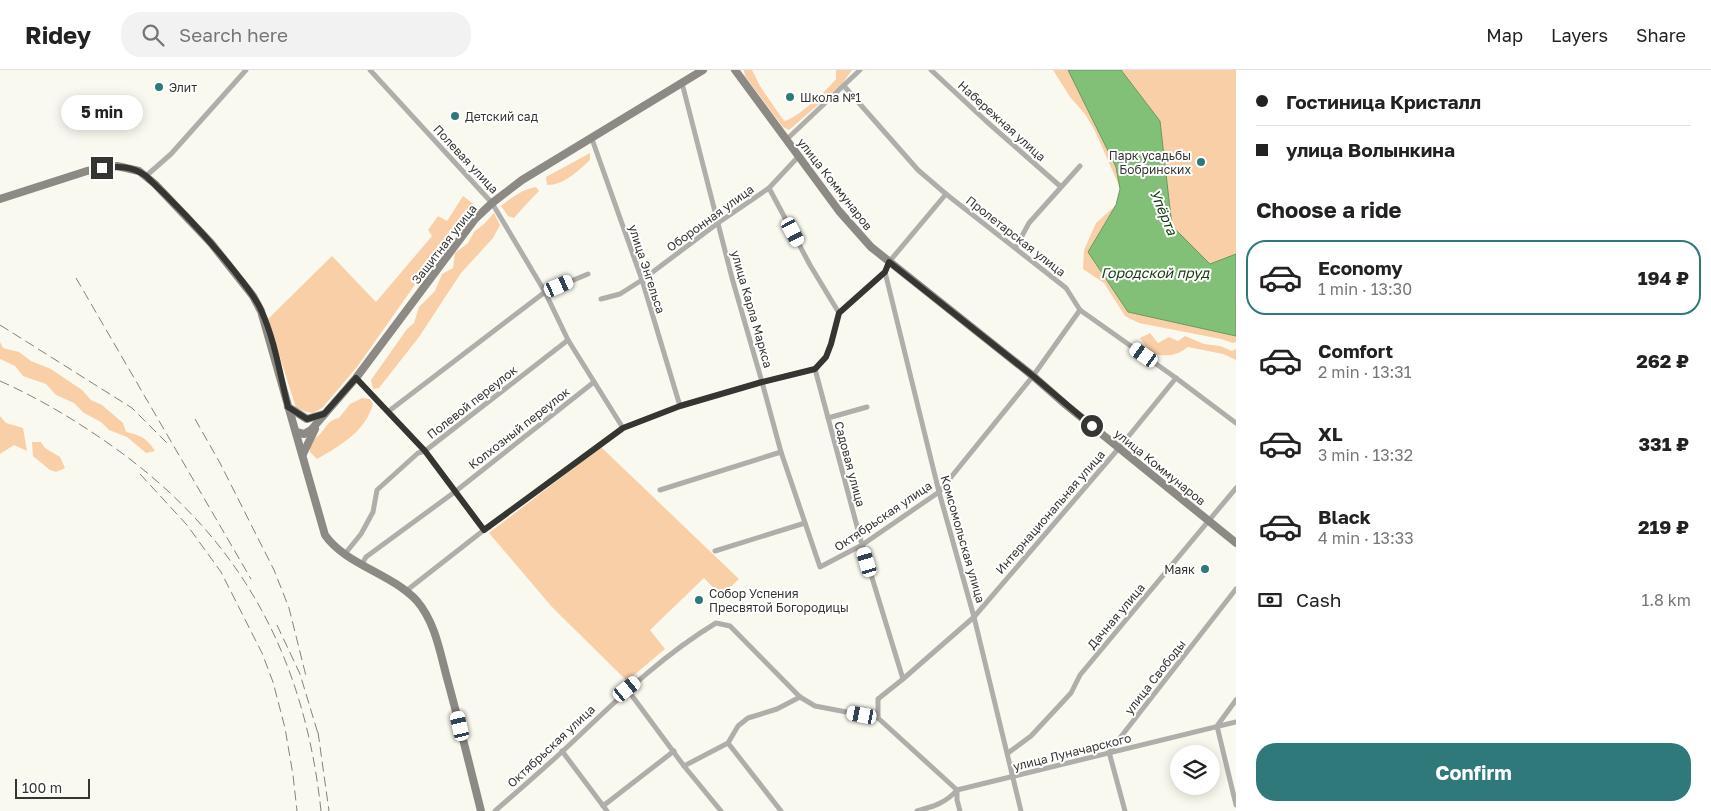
<!DOCTYPE html>
<html lang="en">
<head>
<meta charset="utf-8">
<style>
  body { margin:0; font-family:"Golos Text",sans-serif; background:#f2f2f2; color:#222; height:100vh; display:flex; flex-direction:column; font-size:19px; white-space:nowrap }
  * { box-sizing:border-box; margin:0 }
  p { font-size:16px; color:#767676 }
  .icon { flex:none; width:28px; height:28px; fill:none; stroke:currentColor; stroke-width:2; stroke-linecap:round; stroke-linejoin:round }
  .map { position:relative; flex:1; overflow:hidden }
  .side { display:flex; flex-direction:column; background:#fff; width:475px }
  .side>* { flex:none }
  .banner { display:grid; align-content:center; height:110px; padding:0 20px; background:#fff }
  .controls { position:absolute; left:1170px; top:675px; display:grid; gap:10px }
  .controls a { display:grid; place-items:center; width:50px; height:50px; border-radius:50%; background:#fff; box-shadow:0 2px 12px #0003; font-size:25px }
  .scale { position:absolute; left:15px; bottom:12px; width:75px; box-sizing:border-box; padding-left:5px; border:2px solid #353532; border-top:0; font-size:14px; line-height:18px; white-space:nowrap; color:#353532; -webkit-text-stroke:4px #fff; paint-order:stroke }
  .end { position:absolute; width:22px; height:22px; margin:-11px; border:6px solid #353532; background:#fff; box-shadow:0 0 0 2px #fff }
  .from { border-radius:50% }
  .bubble { position:absolute; height:35px; border-radius:18px; background:#fff; box-shadow:0 2px 12px #0003; font-size:16px; font-weight:700; line-height:35px; text-align:center }
  .car { position:absolute; width:15px; height:30px; margin:-15px -8px; border-radius:6px; box-shadow:0 0 4px 1px #0007; background:linear-gradient(#fff 24%,#345 0 40%,#fff 0 76%,#345 0 86%,#fff 0) }
  .banner b { display:flex; align-items:center; gap:18px; height:48px; font-size:19px }
  .banner b+b { border-top:1px solid #e0e0e0 }
  .banner i { width:12px; height:12px; background:#222 }
  ul { padding:0; list-style:none }
  li { display:flex; align-items:center; gap:15px; height:75px; margin:0 10px 8px; padding:0 10px; border:2px solid transparent; border-radius:20px }
  li div { flex:1 }
  li b { display:block; font-size:19px }
  li em { font-style:normal; font-weight:700 }
  li.on { border-color:#2f797b }
  li>.icon { width:45px; height:45px; stroke-width:1.5 }
  h2 { padding:0 20px; font-size:22px; line-height:60px }
  .pay { display:flex; align-items:center; gap:12px; height:55px; padding:0 20px; font-size:19px }
  .pay p { margin-inline-start:auto }
  .button { display:flex; gap:10px; margin-top:auto; padding:10px 20px }
  .button a { flex:1; height:58px; border-radius:20px; background:#2f797b; color:#fff; font-size:20px; font-weight:700; line-height:58px; text-align:center }
  header { display:flex; align-items:center; gap:30px; box-sizing:border-box; height:70px; padding:0 25px; background:#fff; border-bottom:1px solid #e0e0e0 }
  header strong { font-size:24px }
  nav { display:flex; gap:28px; margin-inline-start:auto; font-size:18px }
  .search { width:350px; height:45px; background:#f2f2f2; display:flex; align-items:center; gap:12px; box-sizing:border-box; padding:0 18px; border-radius:20px; color:#767676; font-size:19px }
  main { display:flex; flex:1; min-height:0 }
  .map>svg:first-child { display:block }
  .green { fill:#f9cfa8 }
  .water { fill:#82c078; stroke:#6b9663 }
  .lines { fill:none; stroke-linecap:round; stroke-linejoin:round }
  .street { stroke:#b0aeaa; stroke-width:5 }
  .secondary { stroke:#8d8a85; stroke-width:8 }
  .rail { stroke:#83837e; stroke-width:1; stroke-dasharray:10 5; stroke-linecap:butt }
  .route { stroke:#353532; stroke-width:6 }
  .poi-dot { fill:#2f797b; stroke:#fff; stroke-width:2 }
  .labels { text-anchor:middle; dominant-baseline:central; stroke-width:4; stroke-linejoin:round; paint-order:stroke }
  .poi-label { font-size:12px; fill:#353532; stroke:#fff; text-anchor:start }
  .street-label { font-size:12px; fill:#353532; stroke:#fff }
  .water-label { font-size:14px; font-style:italic; fill:#133c0b; stroke:#fff }
</style>
</head>
<body>
<header>
<strong>Ridey</strong>
<div class="search"><svg class="icon" aria-label="search" viewBox="0 0 24 24"><circle cx="10" cy="10" r="6"/><path d="M15 15l6 6"/></svg>Search here</div>
<nav><a>Map</a><a>Layers</a><a>Share</a></nav>
</header>
<main>
<div class="map">
<svg width="1236" height="741" viewBox="0 0 1236 741">
  <rect width="100%" height="100%" fill="#f9f9ef"/>
  <g class="green">
    <path d="M744,0H752L760,16L784,51C798,48 827,20 836,9V0H852L842,14L789,60L783,57L745,6Z"/>
    <path d="M1053,0H1068L1116,97L1120,119L1118,113L1095,61L1085,44L1070,27Z"/>
    <path d="M1121,0H1236V184L1211,194L1172,157L1160,51Z"/>
    <path d="M590,83V90C578,101 564,115 547,115L546,107Z"/>
    <path d="M536,117L539,121C530,130 522,139 514,148L508,146L501,136C511,128 523,119 536,117Z"/>
    <path d="M463,126L475,135L450,165L357,297L322,338L313,343L307,342L296,338L268,249L332,186L376,232L432,166L428,160L438,146L447,151Z"/>
    <path d="M1116,135L1088,182L1128,242L1236,266V272L1233,273L1221,269L1139,253L1125,246L1104,213L1083,199L1084,180L1096,153Z"/>
    <path d="M494,143L500,155L493,168L461,203L419,267L379,318L373,319L371,310L407,259L414,253L419,237L435,221L442,204L453,198L455,183L468,173L474,162L484,154Z"/>
    <path d="M1150,263L1158,273L1169,267L1178,271L1185,266L1204,274L1220,276L1232,281L1236,279V290L1223,284L1188,277C1175,287 1167,286 1151,284L1140,268Z"/>
    <path d="M0,272L3,278L19,282L31,291L51,299L82,320L91,330L102,335L123,353L126,362C140,365 147,368 155,381L146,383L127,367L109,360L101,352L84,343L74,333L56,325L46,314L23,306L15,296L0,289Z"/>
    <path d="M362,328L370,329L373,334C365,362 341,375 317,389L310,382C309,374 313,370 319,365C327,358 327,350 339,348L350,334Z"/>
    <path d="M0,346L6,353L23,358L27,381L14,375L0,384Z"/>
    <path d="M32,372H41L45,378L60,387L65,398L56,402L50,400L33,386Z"/>
    <path d="M601,377L739,509L721,526L704,508L650,560L665,579L627,611L552,537L489,463Z"/>
  </g>
  <path class="water" d="M1068,0H1121L1160,51L1172,156L1210,194L1236,184V266L1128,242L1088,182L1116,135L1120,119L1116,97Z"/>
  <g class="lines">
    <g class="street">
      <path d="M370,0L492,133L545,222L568,270L623,358"/>
      <path d="M931,0L986,51L1060,116"/>
      <path d="M682,13L732,208L762,312L781,382L820,497L862,475L939,422L1033,306L1080,240"/>
      <path d="M844,16L918,100L946,124L1066,218L1080,240L1176,308L1236,353"/>
      <path d="M592,69L642,210L680,336"/>
      <path d="M786,70L860,0"/>
      <path d="M146,106L171,84L246,0"/>
      <path d="M769,118L810,195L839,243"/>
      <path d="M1016,177L1029,153L1080,96"/>
      <path d="M885,202L939,422L974,547L1021,741"/>
      <path d="M601,229L620,224L642,210L718,153L769,118L798,87"/>
      <path d="M815,299L862,475L903,609"/>
      <path d="M356,308L425,381L484,460"/>
      <path d="M389,341L545,222L588,204"/>
      <path d="M828,348L867,337"/>
      <path d="M660,420L781,382"/>
      <path d="M715,481L805,453"/>
      <path d="M344,485L361,464L373,442L377,420L418,383L425,381L568,270"/>
      <path d="M362,494L366,487L456,421L594,312"/>
      <path d="M406,521L484,460L623,358L680,336L762,312L815,299L826,287L831,274L839,243L885,202L889,192L946,124"/>
      <path d="M627,619L684,696L721,741"/>
      <path d="M1236,630L1217,656L1236,735"/>
      <path d="M878,648V629L903,609L974,547L1119,378L1176,308"/>
      <path d="M728,673L781,741"/>
      <path d="M562,681L607,741"/>
      <path d="M1008,683L1031,666L1071,623L1080,605L1236,418"/>
      <path d="M684,696L728,673L738,656L748,648L777,639L800,627"/>
      <path d="M957,720V730L960,741"/>
      <path d="M603,736L674,681"/>
      <path d="M495,741C518,721 541,701 564,680C613,634 658,588 716,553L730,556L800,627L815,636L878,648L957,720"/>
      <path d="M917,741C932,737 946,733 957,720L1236,652"/>
      <path d="M1125,741L1109,682L1236,519"/>
    </g>
    <g class="secondary">
      <path d="M735,0L839,141L871,177L1033,306L1066,335L1236,473"/>
      <path d="M0,129L87,101L117,96L139,101L155,114L211,173L253,226L261,241L325,465C346,495 391,503 417,531C435,552 440,582 447,608C459,652 470,697 481,741"/>
      <path d="M288,337L307,349L324,344"/>
      <path d="M296,362L304,364L311,360L356,308L475,149L492,133L522,110L703,0"/>
      <path d="M303,384L315,359"/>
    </g>
    <g class="rail">
      <path d="M76,208L251,509"/>
      <path d="M0,255L132,338L169,375"/>
      <path d="M0,311C36,327 70,347 102,369C236,460 304,581 321,741"/>
      <path d="M195,349L220,393L274,500L289,538L306,606"/>
      <path d="M140,404L187,455L221,502L262,583L273,612L285,658L293,705L297,741"/>
      <path d="M277,555L300,604L319,667"/>
      <path d="M318,662L329,741"/>
    </g>
  </g>
  <g class="lines">
    <path class="route" d="M102,98C119,96 132,96 146,106C178,136 208,168 235,202C244,214 255,226 261,240C275,270 280,305 288,337L307,349L324,344L356,308L425,381L484,460L623,358L680,336L762,312L815,299L826,287L831,274L839,243L885,202L889,192L1033,306L1092,356"/>
  </g>
  <g class="poi-dot">
    <circle cx="159" cy="17" r="5"/>
    <circle cx="790" cy="27" r="5"/>
    <circle cx="455" cy="46" r="5"/>
    <circle cx="1201" cy="92" r="5"/>
    <circle cx="1205" cy="499" r="5"/>
    <circle cx="699" cy="530" r="5"/>
  </g>
  <g class="labels">
    <g class="poi-label">
      <text x="169" y="17">Элит</text>
      <text x="800" y="27">Школа №1</text>
      <text x="465" y="46">Детский сад</text>
      <text x="1191" y="85" text-anchor="end">Парк усадьбы<tspan x="1191" dy="14">Бобринских</tspan></text>
      <text x="1195" y="499" text-anchor="end">Маяк</text>
      <text x="709" y="523">Собор Успения<tspan x="709" dy="14">Пресвятой Богородицы</tspan></text>
    </g>
    <g class="street-label">
      <text transform="translate(1002 51) rotate(42)">Набережная улица</text>
      <text transform="translate(466 89) rotate(47)">Полевая улица</text>
      <text transform="translate(835 114) rotate(52)">улица Коммунаров</text>
      <text transform="translate(710 148) rotate(-36)">Оборонная улица</text>
      <text transform="translate(1016 166) rotate(38)">Пролетарская улица</text>
      <text transform="translate(444 174) rotate(-52)">Защитная улица</text>
      <text transform="translate(647 199) rotate(72)">улица Энгельса</text>
      <text transform="translate(752 239) rotate(74)">улица Карла Маркса</text>
      <text transform="translate(472 332) rotate(-38)">Полевой переулок</text>
      <text transform="translate(519 358) rotate(-38)">Колхозный переулок</text>
      <text transform="translate(850 394) rotate(75)">Садовая улица</text>
      <text transform="translate(1160 397) rotate(39)">улица Коммунаров</text>
      <text transform="translate(1050 442) rotate(-49)">Интернациональная улица</text>
      <text transform="translate(883 446) rotate(-34)">Октябрьская улица</text>
      <text transform="translate(963 469) rotate(74)">Комсомольская улица</text>
      <text transform="translate(1116 546) rotate(-50)">Дачная улица</text>
      <text transform="translate(1155 607) rotate(-52)">улица Свободы</text>
      <text transform="translate(551 676) rotate(-43)">Октябрьская улица</text>
      <text transform="translate(1072 682) rotate(-14)">улица Луначарского</text>
    </g>
    <g class="water-label">
      <text transform="translate(1164 142) rotate(67)">Упёрта</text>
      <text x="1155" y="202">Городской пруд</text>
    </g>
  </g>
</svg>
<div class="controls">
<a><svg class="icon" aria-label="layers" viewBox="0 0 24 24"><path d="M12 4l9 5-9 5-9-5zM3 14l9 5 9-5"/></svg></a>
</div>
<div class="scale">100 m</div>
<i class="end from" style="left:1092px;top:356px"></i>
<i class="end" style="left:102px;top:98px"></i>
<div class="bubble" style="left:61px;top:25px;width:82px">5 min</div>
<i class="car" style="left:793px;top:162px;rotate:152deg"></i>
<i class="car" style="left:559px;top:216px;rotate:66deg"></i>
<i class="car" style="left:1144px;top:285px;rotate:305deg"></i>
<i class="car" style="left:867px;top:492px;rotate:343deg"></i>
<i class="car" style="left:627px;top:619px;rotate:51deg"></i>
<i class="car" style="left:862px;top:645px;rotate:281deg"></i>
<i class="car" style="left:460px;top:656px;rotate:347deg"></i>
</div>
<section class="side">
<div class="banner">
<b><i class="from"></i>Гостиница Кристалл</b>
<b><i></i>улица Волынкина</b>
</div>
<h2>Choose a ride</h2>
<ul>
<li class="on"><svg class="icon" aria-label="car" viewBox="0 0 24 24"><path d="M5 17H2v-5l4-1 3-4h7l3 4 3 1v5h-3M9 17h6M6 11h13"/><circle cx="7" cy="17" r="2"/><circle cx="17" cy="17" r="2"/></svg><div><b>Economy</b><p>1 min · 13:30</p></div><em>194 ₽</em></li>
<li><svg class="icon" aria-label="car" viewBox="0 0 24 24"><path d="M5 17H2v-5l4-1 3-4h7l3 4 3 1v5h-3M9 17h6M6 11h13"/><circle cx="7" cy="17" r="2"/><circle cx="17" cy="17" r="2"/></svg><div><b>Comfort</b><p>2 min · 13:31</p></div><em>262 ₽</em></li>
<li><svg class="icon" aria-label="car" viewBox="0 0 24 24"><path d="M5 17H2v-5l4-1 3-4h7l3 4 3 1v5h-3M9 17h6M6 11h13"/><circle cx="7" cy="17" r="2"/><circle cx="17" cy="17" r="2"/></svg><div><b>XL</b><p>3 min · 13:32</p></div><em>331 ₽</em></li>
<li><svg class="icon" aria-label="car" viewBox="0 0 24 24"><path d="M5 17H2v-5l4-1 3-4h7l3 4 3 1v5h-3M9 17h6M6 11h13"/><circle cx="7" cy="17" r="2"/><circle cx="17" cy="17" r="2"/></svg><div><b>Black</b><p>4 min · 13:33</p></div><em>219 ₽</em></li>
</ul>
<div class="pay"><svg class="icon" aria-label="cash" viewBox="0 0 24 24"><path d="M3 7h18v10H3z"/><circle cx="12" cy="12" r="2"/></svg>Cash<p>1.8 km</p></div>
<div class="button"><a>Confirm</a></div>
</section>
</main>
</body>
</html>
